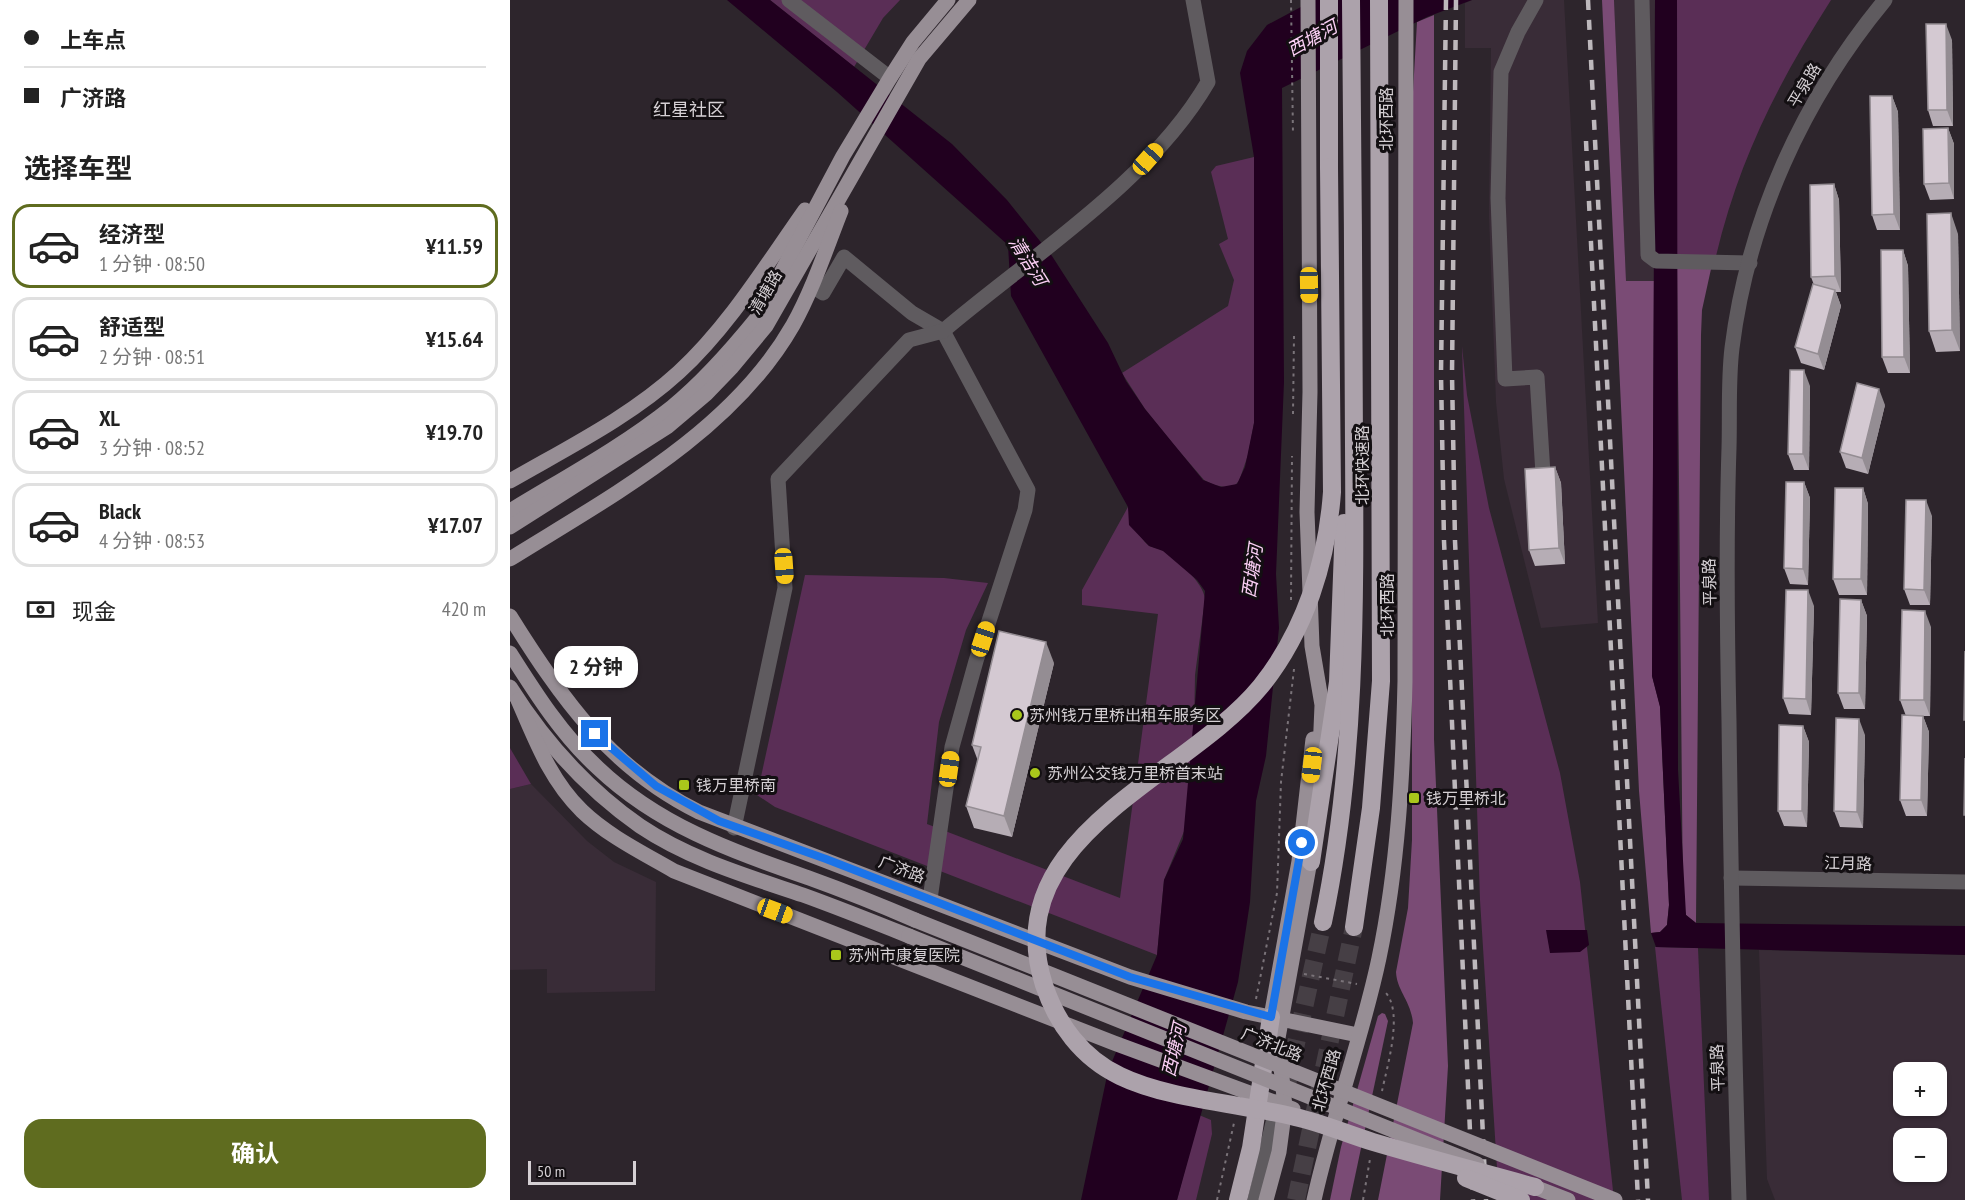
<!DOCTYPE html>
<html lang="zh">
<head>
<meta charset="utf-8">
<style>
  body { margin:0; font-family:"PT Sans Narrow","Noto Sans SC",sans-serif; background:#f2f2f2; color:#222; height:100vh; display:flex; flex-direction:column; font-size:22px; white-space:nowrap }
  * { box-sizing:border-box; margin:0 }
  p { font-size:20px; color:#767676 }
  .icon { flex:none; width:33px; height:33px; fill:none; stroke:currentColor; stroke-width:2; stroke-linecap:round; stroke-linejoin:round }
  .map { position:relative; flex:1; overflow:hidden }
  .sheet { display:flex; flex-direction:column; background:#fff; width:510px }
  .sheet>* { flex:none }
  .top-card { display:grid; align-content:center; height:132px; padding:0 24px; background:#fff }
  .buttons { position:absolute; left:1383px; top:1062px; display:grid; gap:12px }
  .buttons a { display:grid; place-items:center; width:54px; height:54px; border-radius:12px; background:#fff; box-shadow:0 2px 4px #0004; font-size:30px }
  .scale { position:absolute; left:18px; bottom:15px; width:108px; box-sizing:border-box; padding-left:6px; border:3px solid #d5d0d4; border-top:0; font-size:16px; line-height:21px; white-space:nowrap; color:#d5d0d4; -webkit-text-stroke:4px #130f12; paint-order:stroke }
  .end { position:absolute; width:27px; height:27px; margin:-14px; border:8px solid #1a73e8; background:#fff; box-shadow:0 0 0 3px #fff }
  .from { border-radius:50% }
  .bubble { position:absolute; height:42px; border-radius:18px; background:#fff; box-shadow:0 2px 4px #0004; font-size:20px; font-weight:700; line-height:42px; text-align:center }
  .car { position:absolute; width:18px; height:36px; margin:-18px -9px; border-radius:8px; box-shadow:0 0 4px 2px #0007; background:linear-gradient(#f5c518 24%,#345 0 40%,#f5c518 0 76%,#345 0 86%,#f5c518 0) }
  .top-card b { display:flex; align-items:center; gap:21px; height:57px; font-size:22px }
  .top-card b+b { border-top:2px solid #e0e0e0 }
  .top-card i { width:15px; height:15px; background:#222 }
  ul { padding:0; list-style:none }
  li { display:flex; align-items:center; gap:18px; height:84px; margin:0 12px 9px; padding:0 12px; border:3px solid #e0e0e0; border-radius:18px }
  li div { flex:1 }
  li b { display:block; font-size:22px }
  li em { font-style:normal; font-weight:700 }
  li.on { border-color:#5f6c1f }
  li>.icon { width:54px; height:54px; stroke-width:1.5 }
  h2 { padding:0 24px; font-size:27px; line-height:72px }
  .pay { display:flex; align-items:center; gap:15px; height:66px; padding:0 24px; font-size:22px }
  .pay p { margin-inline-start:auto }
  .primary-button { display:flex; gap:12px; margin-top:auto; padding:12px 24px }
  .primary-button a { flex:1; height:69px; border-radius:18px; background:#5f6c1f; color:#fff; font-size:24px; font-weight:700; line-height:69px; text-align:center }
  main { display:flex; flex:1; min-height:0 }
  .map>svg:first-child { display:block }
  .built { fill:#392c37; fill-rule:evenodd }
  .green { fill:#5a2e56 }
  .forest { fill:#7a4b75 }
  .water { fill:#21001f }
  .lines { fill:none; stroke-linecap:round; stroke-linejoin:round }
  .highway-tunnel { stroke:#463f45; stroke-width:18; stroke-dasharray:18 9; stroke-linecap:butt }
  .path { stroke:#7a7379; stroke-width:2; stroke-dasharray:3 4.5; stroke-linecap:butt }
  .minor { stroke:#5f5b5f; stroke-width:15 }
  .major { stroke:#978e95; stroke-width:15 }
  .highway { stroke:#aca2ab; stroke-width:18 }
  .rail { stroke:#bdb8bc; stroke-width:4.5; stroke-dasharray:10 10; stroke-linecap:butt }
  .major-bridge { stroke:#978e95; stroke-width:15 }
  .highway-bridge { stroke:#aca2ab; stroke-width:18 }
  .wall { fill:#b6adb5 }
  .shaded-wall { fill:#948d93 }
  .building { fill:#d4c9d2; stroke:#948d93; stroke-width:1.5 }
  .route { stroke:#1a73e8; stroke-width:8 }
  .poi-dot { fill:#a9c71b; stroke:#130f12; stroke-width:2 }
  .labels { text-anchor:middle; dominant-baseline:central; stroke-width:6; stroke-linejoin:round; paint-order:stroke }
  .street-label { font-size:16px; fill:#d5d0d4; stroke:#130f12 }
  .poi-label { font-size:16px; fill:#d5d0d4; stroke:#130f12; text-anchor:start }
  .water-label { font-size:18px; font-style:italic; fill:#fcd0f6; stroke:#130f12 }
  .neighbourhood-label { font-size:18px; fill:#d5d0d4; stroke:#130f12 }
</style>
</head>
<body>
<main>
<section class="sheet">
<div class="top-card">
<b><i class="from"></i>上车点</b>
<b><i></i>广济路</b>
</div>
<h2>选择车型</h2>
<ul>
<li class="on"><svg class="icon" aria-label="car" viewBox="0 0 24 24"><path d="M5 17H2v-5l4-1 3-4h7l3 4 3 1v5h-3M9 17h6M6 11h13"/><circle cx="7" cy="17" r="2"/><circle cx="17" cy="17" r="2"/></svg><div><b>经济型</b><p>1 分钟 · 08:50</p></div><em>¥11.59</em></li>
<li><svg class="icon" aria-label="car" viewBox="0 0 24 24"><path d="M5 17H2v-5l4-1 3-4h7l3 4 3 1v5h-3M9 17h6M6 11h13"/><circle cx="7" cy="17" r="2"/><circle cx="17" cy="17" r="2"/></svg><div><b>舒适型</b><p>2 分钟 · 08:51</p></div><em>¥15.64</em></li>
<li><svg class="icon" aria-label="car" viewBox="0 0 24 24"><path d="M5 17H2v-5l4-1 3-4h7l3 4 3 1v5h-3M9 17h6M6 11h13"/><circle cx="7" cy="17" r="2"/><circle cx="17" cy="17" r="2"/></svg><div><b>XL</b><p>3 分钟 · 08:52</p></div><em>¥19.70</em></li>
<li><svg class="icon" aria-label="car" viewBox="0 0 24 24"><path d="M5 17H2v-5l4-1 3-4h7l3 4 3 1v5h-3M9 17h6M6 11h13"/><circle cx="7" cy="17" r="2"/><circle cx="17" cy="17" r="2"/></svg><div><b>Black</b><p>4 分钟 · 08:53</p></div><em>¥17.07</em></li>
</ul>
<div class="pay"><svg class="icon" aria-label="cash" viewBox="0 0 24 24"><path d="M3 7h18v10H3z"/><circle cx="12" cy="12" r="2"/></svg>现金<p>420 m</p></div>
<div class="primary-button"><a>确认</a></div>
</section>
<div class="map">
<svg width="1455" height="1200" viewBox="0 0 1455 1200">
  <rect width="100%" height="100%" fill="#2d252c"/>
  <g class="built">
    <path d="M962,0H1054L1088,623L1031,628L994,479L986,402L979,216L981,48H955V3Z"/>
    <path d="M1104,0H1145L1144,281H1116Z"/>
    <path d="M21,784L77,841L104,862L146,882L145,991L37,993V969L0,970V789Z"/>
    <path d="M1249,950L1455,955V1200H1265L1257,1179ZM1394,1072H1426V1106H1394ZM1394,1138H1426V1172H1394Z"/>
  </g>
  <g class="green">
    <path d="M260,0H390L373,18L344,67Z"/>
    <path d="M1167,0H1321C1268,83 1229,159 1206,256H1167Z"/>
    <path d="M744,157V423L738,455L729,481L724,486L715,487L704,485L694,480L664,445L635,409L612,373L718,306L724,280L709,244L718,239L701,172L706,166Z"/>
    <path d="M952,346L957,395L979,508L1050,773L1070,882L1104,1200H989L970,900Z"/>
    <path d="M618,507C620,519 629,537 638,545C642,548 648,548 652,550C666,558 694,583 695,599L685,675L684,731L675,829L654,880L647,955L265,807L247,795L295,575L434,578L478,583L456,630L429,722L417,824L610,898L648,614L572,605V590Z"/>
    <path d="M0,748L21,784L0,789Z"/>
    <path d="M1145,947L1188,948L1199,1200H1172Z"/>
    <path d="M689,1115L701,1120L702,1134L686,1200H667Z"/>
  </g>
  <g class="forest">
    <path d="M1092,0H1104L1116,281H1144L1142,676L1150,706L1159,905L1157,925L1150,932L1141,933L1129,791Z"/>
    <path d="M924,15V739L938,1066L930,1200H868L903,1023C901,1001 887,991 886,972L898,908L902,840V109L907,22Z"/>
    <path d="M1167,268L1201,269L1192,310L1191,335L1186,923L1176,915L1173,905Z"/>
    <path d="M872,1013L875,1014L878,1021L840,1200H820L831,1147L868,1016Z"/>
  </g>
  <g class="water">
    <path d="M217,0H260L442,144L497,200L542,256L598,343L616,381L635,409L693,480L711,487L727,484L735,467L744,423V157L730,73L737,51L757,25L804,0H962L917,17L772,88L774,382L766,574L769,628L756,756L746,801L740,902L728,982L667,1200H571L598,1071L647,955L654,880L673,839L695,591L687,580L653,551L639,546L619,525L618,507L501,296L498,245L327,92Z"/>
    <path d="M1145,0H1167L1168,770L1176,915L1186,923L1455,926V955L1146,947L1141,933L1150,932L1157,925L1159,905L1150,707L1142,676Z"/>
    <path d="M1036,930H1077L1079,945L1070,952L1040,953Z"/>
  </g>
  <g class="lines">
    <g class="highway-tunnel">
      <path d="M777,1084L813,922"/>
      <path d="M786,1200L844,927"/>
    </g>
    <g class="path">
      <path d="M781,0L783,135"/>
      <path d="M783,414L784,336"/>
      <path d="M781,600L782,456"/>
      <path d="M794,974L847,984"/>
      <path d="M746,999L767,893L771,782L784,669"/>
      <path d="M872,1091C877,1067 894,1011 875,992"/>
      <path d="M707,1200L724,1123"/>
      <path d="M853,1200L860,1159"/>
    </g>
    <g class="minor">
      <path d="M279,0L380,78"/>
      <path d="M1026,0L1008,32L991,72L988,198L995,379L1027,377L1033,474"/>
      <path d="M1132,0L1138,255L1146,261L1240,263"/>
      <path d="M302,286L313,293L334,257L402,313L433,331L518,490L515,510L466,661L442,747L420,899"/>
      <path d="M224,828L275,588L268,479L399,340L433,331C521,256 640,182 698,82L683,0"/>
      <path d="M1221,878L1455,882"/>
      <path d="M745,1200L768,1101"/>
      <path d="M1229,1200C1224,1040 1221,881 1219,721C1217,630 1216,539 1219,448C1220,415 1218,381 1222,348C1238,220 1293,99 1375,0"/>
    </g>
    <g class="major">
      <path d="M798,0L800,392L797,512L802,646L812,705L810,752"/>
      <path d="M0,481C57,448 120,417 169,372C219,326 256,265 295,210"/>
      <path d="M0,511C54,478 112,447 162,407C194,381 221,350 247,318L333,156L380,78L403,42L438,0"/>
      <path d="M0,527L157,427L196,394L222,367L256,326L409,59L459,0"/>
      <path d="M0,559C101,496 222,432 283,325C303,289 316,249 331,211"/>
      <path d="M0,616C51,698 100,768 189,812L620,977L736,1012L848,1035"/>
      <path d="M0,653C26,694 52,735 88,768C149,826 222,851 299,878C335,891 370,905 405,920"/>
      <path d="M0,687C34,741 77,789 130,826C179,859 237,876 293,895C329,908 364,922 399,936"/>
      <path d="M8,700C25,739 40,780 72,811C98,836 133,853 164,871L604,1043L783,1109"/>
      <path d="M761,1017L789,861L803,739"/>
      <path d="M756,1200L769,1152L775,1107L768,1038L802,850"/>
      <path d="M804,1200C822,1118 852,1039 869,958C888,867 893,773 895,681L896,0"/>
    </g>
    <g class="highway">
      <path d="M819,0V167"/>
      <path d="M801,862L828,682L834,523"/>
      <path d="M813,922C846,766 845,605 844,446C844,297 842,149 841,0"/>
      <path d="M844,927L861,808L871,681L869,0"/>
      <path d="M728,1200L741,1148L761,1017"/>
    </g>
    <g class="rail">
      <path d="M936,0L931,374L934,541L963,1200"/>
      <path d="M946,0L942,374L945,541L976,1200"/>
      <path d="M1078,0L1138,1200"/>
      <path d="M1076,141L1128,1200"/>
    </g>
    <g class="major-bridge">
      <path d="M405,920L1105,1200"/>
      <path d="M399,936L967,1164"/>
      <path d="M1014,1183L1058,1200"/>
    </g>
    <g class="highway-bridge">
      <path d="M819,167L822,492C817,562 795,631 751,686C676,778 486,836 534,985C547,1024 572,1058 610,1076C657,1099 732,1104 785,1117C812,1123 837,1134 863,1142C917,1158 971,1172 1025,1187"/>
      <path d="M956,1178L1011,1200"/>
    </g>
  </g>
  <g class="wall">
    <path d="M1442,40L1443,126H1423L1418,110Z"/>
    <path d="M1382,96L1388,112L1390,230H1367L1362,215Z"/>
    <path d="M1438,128L1444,144V199L1420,200L1414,184Z"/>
    <path d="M1324,184L1329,200L1331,292H1326L1331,306L1314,370L1291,363L1285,347L1304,285L1301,277Z"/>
    <path d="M1448,234L1450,351L1426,352L1419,331Z"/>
    <path d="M1393,250L1398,266L1400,373H1378L1372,357Z"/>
    <path d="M1300,386L1299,470H1284L1278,454Z"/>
    <path d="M1375,405L1358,474L1336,468L1330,452Z"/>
    <path d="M1045,467L1051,483L1055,564L1025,566L1019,550Z"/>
    <path d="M1294,482L1300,498L1298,585L1280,584L1274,568Z"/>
    <path d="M1353,488L1358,504L1357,595H1329L1323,579Z"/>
    <path d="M1422,516L1420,605H1400L1394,589Z"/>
    <path d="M1351,600L1357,616L1355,709H1334L1328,693Z"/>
    <path d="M1304,606L1301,715L1279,714L1273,698Z"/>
    <path d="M1421,627L1420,716H1413L1419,732L1417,816H1396L1390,800L1396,716L1390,700Z"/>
    <path d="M544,663L502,837L464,828L456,806L468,761L462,745Z"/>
    <path d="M1293,726L1299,742L1297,827L1274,826L1268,811Z"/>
    <path d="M1355,735L1353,828L1330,827L1324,811Z"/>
  </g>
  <g class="shaded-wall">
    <path d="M1436,24L1442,40L1443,126L1437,110Z"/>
    <path d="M1382,96L1388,112L1390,230L1384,214Z"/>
    <path d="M1438,128L1444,144V199L1439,183Z"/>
    <path d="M1324,184L1329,200L1331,292L1325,276Z"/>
    <path d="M1441,213L1448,234L1450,351L1442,330Z"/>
    <path d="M1393,250L1398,266L1400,373L1394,357Z"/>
    <path d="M1325,290L1331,306L1314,370L1308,354Z"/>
    <path d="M1294,370L1300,386L1299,470L1293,454Z"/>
    <path d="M1369,389L1375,405L1358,474L1352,458Z"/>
    <path d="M1045,467L1051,483L1055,564L1049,548Z"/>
    <path d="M1294,482L1300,498L1298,585L1293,569Z"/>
    <path d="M1353,488L1358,504L1357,595L1351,579Z"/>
    <path d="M1416,500L1422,516L1420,605L1414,590Z"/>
    <path d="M1298,590L1304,606L1301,715L1296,699Z"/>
    <path d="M1351,600L1357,616L1355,709L1349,693Z"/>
    <path d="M1415,611L1421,627L1420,716L1414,700Z"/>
    <path d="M536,642L544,663L502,837L494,816Z"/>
    <path d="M1413,716L1419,732L1417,816L1411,800Z"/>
    <path d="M1349,719L1355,735L1353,828L1347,812Z"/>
    <path d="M1293,726L1299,742L1297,827L1292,811Z"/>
  </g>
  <g class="building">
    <path d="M1416,24H1436L1437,110H1418Z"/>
    <path d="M1360,96H1382L1384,214L1362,215Z"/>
    <path d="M1438,128L1439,183L1414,184L1413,129Z"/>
    <path d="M1324,184L1325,276L1301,277L1300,185Z"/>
    <path d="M1441,213L1442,330L1419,331L1417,214Z"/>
    <path d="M1371,250H1393L1394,357H1372Z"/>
    <path d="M1303,284L1325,290L1308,354L1285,347Z"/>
    <path d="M1280,370H1294L1293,454H1278Z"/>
    <path d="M1347,383L1369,389L1352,458L1330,452Z"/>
    <path d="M1045,467L1049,548L1019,550L1015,469Z"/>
    <path d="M1276,482H1294L1293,569L1274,568Z"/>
    <path d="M1325,488H1353L1351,579H1323Z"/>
    <path d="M1396,500H1416L1414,590L1394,589Z"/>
    <path d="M1276,590H1298L1296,699L1273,698Z"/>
    <path d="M1330,599L1351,600L1349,693H1328Z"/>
    <path d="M1392,610L1415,611L1414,700H1390Z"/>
    <path d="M489,631L536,642L494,816L456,806L471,747L462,745Z"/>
    <path d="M1455,651V720H1454Z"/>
    <path d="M1392,715L1413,716L1411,800H1390Z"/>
    <path d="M1326,718L1349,719L1347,812L1324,811Z"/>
    <path d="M1269,725L1293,726L1292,811H1268Z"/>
    <path d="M1455,758V815H1454Z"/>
  </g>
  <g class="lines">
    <path class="route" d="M85,734L146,786L209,821L316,859L620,977L761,1017L792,843"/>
  </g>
  <g class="poi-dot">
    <circle cx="507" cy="715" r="6"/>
    <circle cx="525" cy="773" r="6"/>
    <rect x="168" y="779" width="12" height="12" rx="3"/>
    <rect x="898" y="792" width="12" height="12" rx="3"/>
    <rect x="320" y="949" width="12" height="12" rx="3"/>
  </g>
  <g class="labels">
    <g class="street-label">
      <text transform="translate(1294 85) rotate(-59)">平泉路</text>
      <text transform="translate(876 119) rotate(-90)">北环西路</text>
      <text transform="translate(255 292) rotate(-60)">清塘路</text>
      <text transform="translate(852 465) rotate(-90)">北环快速路</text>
      <text transform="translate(1199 582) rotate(-91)">平泉路</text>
      <text transform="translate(877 605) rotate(-90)">北环西路</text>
      <text transform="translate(1338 863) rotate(1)">江月路</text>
      <text transform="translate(392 869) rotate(21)">广济路</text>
      <text transform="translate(762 1044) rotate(22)">广济北路</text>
      <text transform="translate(1207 1068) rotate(-92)">平泉路</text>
      <text transform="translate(816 1080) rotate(-74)">北环西路</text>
    </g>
    <g class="poi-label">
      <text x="519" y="715">苏州钱万里桥出租车服务区</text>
      <text x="537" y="773">苏州公交钱万里桥首末站</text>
      <text x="186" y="785">钱万里桥南</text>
      <text x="916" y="798">钱万里桥北</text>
      <text x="338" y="955">苏州市康复医院</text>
    </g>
    <g class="water-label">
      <text transform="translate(802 38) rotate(-29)">西塘河</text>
      <text transform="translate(518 261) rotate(58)">清洁河</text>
      <text transform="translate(742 571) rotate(-82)">西塘河</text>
      <text transform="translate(664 1050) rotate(-77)">西塘河</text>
    </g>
    <g class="neighbourhood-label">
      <text x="179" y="109">红星社区</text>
    </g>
  </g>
</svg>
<div class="buttons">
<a>+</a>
<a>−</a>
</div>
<div class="scale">50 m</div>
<i class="end from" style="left:792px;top:843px"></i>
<i class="end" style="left:85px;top:734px"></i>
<div class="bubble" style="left:44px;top:646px;width:84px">2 分钟</div>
<i class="car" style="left:638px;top:159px;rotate:42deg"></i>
<i class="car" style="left:799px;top:285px;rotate:179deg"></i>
<i class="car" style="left:274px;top:566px;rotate:176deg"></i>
<i class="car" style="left:473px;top:639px;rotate:18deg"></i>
<i class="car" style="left:802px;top:765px;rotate:187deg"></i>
<i class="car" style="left:439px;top:769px;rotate:8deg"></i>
<i class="car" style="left:265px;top:911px;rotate:110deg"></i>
</div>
</main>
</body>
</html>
